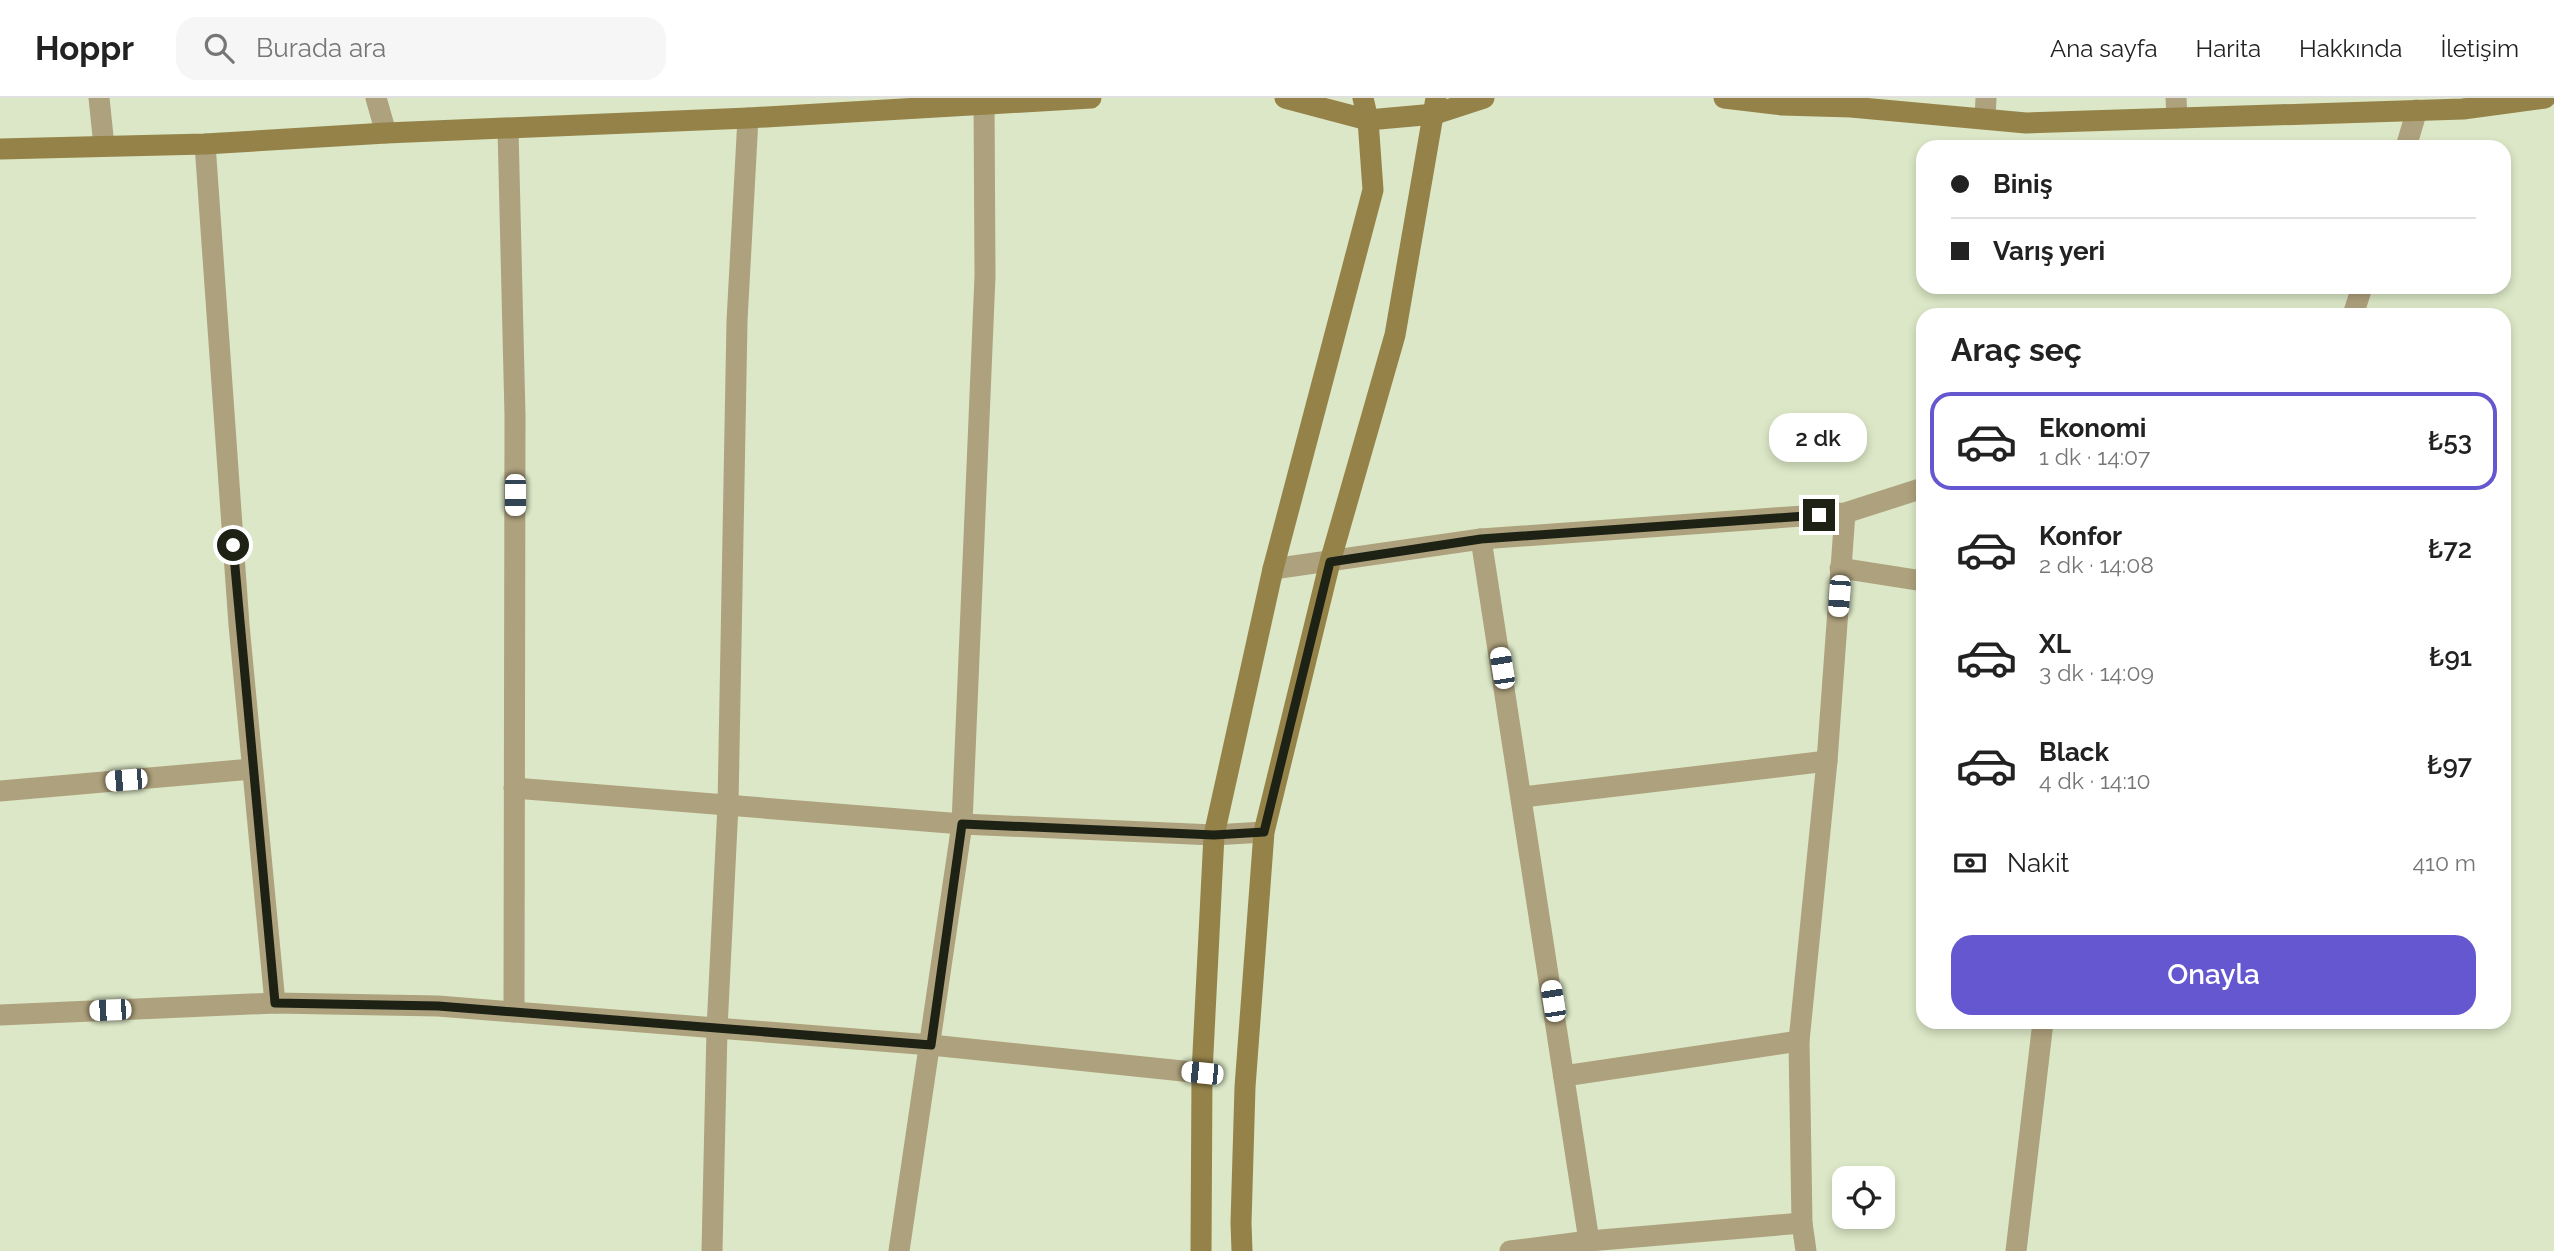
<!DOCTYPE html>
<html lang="tr">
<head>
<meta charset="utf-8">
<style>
  body { margin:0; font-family:Raleway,sans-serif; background:#f6f6f6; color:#222; height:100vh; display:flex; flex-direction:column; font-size:26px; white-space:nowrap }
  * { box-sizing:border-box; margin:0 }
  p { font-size:23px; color:#767676 }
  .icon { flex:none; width:38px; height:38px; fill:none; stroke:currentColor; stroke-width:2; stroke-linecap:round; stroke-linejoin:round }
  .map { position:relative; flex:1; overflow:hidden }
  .side { position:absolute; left:1916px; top:210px; width:595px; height:721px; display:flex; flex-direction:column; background:#fff; border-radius:21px; box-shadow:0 4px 10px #0003 }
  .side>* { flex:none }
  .guide { position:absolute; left:1916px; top:42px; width:595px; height:154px; border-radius:21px; box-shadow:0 4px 10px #0003; display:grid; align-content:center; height:154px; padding:0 35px; background:#fff }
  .controls { position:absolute; left:1832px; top:1068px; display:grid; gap:14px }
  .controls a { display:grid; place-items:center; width:63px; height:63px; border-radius:14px; background:#fff; box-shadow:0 4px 10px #0003; font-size:35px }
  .end { position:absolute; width:32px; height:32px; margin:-16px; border:9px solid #1d2215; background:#fff; box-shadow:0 0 0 4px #fff }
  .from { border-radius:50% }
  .bubble { position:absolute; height:49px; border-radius:21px; background:#fff; box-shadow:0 4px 10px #0003; font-size:23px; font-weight:600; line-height:49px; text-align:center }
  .car { position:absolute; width:21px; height:42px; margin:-21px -10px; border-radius:9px; box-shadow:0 0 5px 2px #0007; background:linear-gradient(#fff 24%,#345 0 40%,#fff 0 76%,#345 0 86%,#fff 0) }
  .guide b { display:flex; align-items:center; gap:24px; height:66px; font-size:26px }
  .guide b+b { border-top:2px solid #e0e0e0 }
  .guide i { width:18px; height:18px; background:#222 }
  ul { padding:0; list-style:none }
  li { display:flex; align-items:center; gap:21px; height:98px; margin:0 14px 10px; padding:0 21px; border:4px solid transparent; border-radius:21px }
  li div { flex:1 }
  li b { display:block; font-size:26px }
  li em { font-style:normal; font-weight:600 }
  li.selected { border-color:#6457d0 }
  li>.icon { width:63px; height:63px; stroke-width:1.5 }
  h2 { padding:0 35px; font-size:32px; line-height:84px }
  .pay { display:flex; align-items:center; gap:18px; height:77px; padding:0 35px; font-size:26px }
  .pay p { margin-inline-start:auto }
  .primary-button { display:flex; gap:14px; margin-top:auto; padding:14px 35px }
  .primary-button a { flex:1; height:80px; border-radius:21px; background:#6457d0; color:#fff; font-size:28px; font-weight:600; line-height:80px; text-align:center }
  header { display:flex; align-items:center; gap:42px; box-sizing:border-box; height:98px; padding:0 35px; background:#fff; border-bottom:2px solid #e0e0e0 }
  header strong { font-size:33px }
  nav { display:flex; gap:38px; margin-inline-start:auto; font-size:24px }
  .search { width:490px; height:63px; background:#f6f6f6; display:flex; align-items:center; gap:18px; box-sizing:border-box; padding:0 24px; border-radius:21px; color:#767676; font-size:26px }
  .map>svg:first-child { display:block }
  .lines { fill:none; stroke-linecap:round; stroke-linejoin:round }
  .street { stroke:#aea17d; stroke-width:21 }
  .secondary { stroke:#948249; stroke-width:21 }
  .route { stroke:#1d2215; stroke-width:9 }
</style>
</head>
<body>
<header>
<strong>Hoppr</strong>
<div class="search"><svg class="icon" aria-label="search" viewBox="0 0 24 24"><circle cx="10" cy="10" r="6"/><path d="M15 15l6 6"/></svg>Burada ara</div>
<nav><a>Ana sayfa</a><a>Harita</a><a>Hakkında</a><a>İletişim</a></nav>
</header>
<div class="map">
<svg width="2554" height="1153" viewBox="0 0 2554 1153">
  <rect width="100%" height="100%" fill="#dbe7c6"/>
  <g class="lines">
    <g class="street">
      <path d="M99,0L104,48"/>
      <path d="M376,0L386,35"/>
      <path d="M2176,0L2177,20"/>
      <path d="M1985,21L1986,0"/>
      <path d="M508,31L515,317L514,914"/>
      <path d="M205,46L239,527L275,905"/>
      <path d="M2406,49L2417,12"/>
      <path d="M2353,217L2362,189"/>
      <path d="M1481,441L1589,1143"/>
      <path d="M1840,470L1923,483"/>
      <path d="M1273,471L1481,441L1845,415L1923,390"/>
      <path d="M514,690L962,726L1214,737L1264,734"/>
      <path d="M0,693L252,671"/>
      <path d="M1523,699L1827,663"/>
      <path d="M0,917L275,905L438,908L931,947L1202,975"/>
      <path d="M1564,978L1799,943"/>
      <path d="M712,1153L717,931L728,707L737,223L748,20"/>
      <path d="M899,1153L962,726L985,178L984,0"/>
      <path d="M1510,1153L1589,1143L1802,1125"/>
      <path d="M1806,1153L1802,1125L1799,943L1827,663L1845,415"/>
      <path d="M2016,1153L2043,924"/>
    </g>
    <g class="secondary">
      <path d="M1285,0L1368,22L1435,16L1484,0"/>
      <path d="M1724,0L1782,7L1851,9L2026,25L2463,11L2545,0"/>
      <path d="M0,51L205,46L386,35L748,20L1091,0"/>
      <path d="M1201,1153L1202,975L1214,737L1273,471L1373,92L1368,22L1363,0"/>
      <path d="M1242,1153L1241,1125L1245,989L1264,734L1330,464L1395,237L1436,0"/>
    </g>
  </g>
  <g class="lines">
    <path class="route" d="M233,447L275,905L438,908L931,947L962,726L1214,737L1264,734L1330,464L1481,441L1819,417"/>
  </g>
</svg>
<div class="controls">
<a><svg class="icon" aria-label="locate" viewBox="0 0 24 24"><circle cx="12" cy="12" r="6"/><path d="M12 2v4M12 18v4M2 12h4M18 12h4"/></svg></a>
</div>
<i class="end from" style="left:233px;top:447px"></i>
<i class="end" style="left:1819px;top:417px"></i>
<div class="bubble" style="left:1769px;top:315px;width:98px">2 dk</div>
<i class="car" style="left:515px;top:397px;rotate:180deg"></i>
<i class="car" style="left:1839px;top:498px;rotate:184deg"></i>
<i class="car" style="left:1502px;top:570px;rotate:351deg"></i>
<i class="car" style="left:126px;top:682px;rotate:265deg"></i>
<i class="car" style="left:1553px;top:903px;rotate:351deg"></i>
<i class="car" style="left:110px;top:912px;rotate:268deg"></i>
<i class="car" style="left:1202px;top:975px;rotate:276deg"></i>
<div class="guide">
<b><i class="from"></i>Biniş</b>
<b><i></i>Varış yeri</b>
</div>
<section class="side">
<h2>Araç seç</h2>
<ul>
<li class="selected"><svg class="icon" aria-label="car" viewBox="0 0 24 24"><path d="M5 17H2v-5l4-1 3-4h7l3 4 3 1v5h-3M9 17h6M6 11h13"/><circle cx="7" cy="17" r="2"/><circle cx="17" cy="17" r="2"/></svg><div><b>Ekonomi</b><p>1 dk · 14:07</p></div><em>₺53</em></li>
<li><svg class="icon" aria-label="car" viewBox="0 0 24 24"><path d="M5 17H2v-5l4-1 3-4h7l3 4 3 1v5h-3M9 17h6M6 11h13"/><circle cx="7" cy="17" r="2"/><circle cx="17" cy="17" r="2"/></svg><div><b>Konfor</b><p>2 dk · 14:08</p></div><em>₺72</em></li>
<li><svg class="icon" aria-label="car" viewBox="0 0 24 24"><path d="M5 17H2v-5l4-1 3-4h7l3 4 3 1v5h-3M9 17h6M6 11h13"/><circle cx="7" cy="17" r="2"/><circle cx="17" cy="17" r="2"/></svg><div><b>XL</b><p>3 dk · 14:09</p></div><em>₺91</em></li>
<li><svg class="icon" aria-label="car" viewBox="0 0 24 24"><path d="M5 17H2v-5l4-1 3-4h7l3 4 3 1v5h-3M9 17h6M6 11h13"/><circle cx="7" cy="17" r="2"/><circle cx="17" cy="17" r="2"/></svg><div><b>Black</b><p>4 dk · 14:10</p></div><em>₺97</em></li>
</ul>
<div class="pay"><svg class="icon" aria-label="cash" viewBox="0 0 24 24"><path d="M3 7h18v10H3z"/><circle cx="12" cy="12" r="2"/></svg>Nakit<p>410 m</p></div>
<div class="primary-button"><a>Onayla</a></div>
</section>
</div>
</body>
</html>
